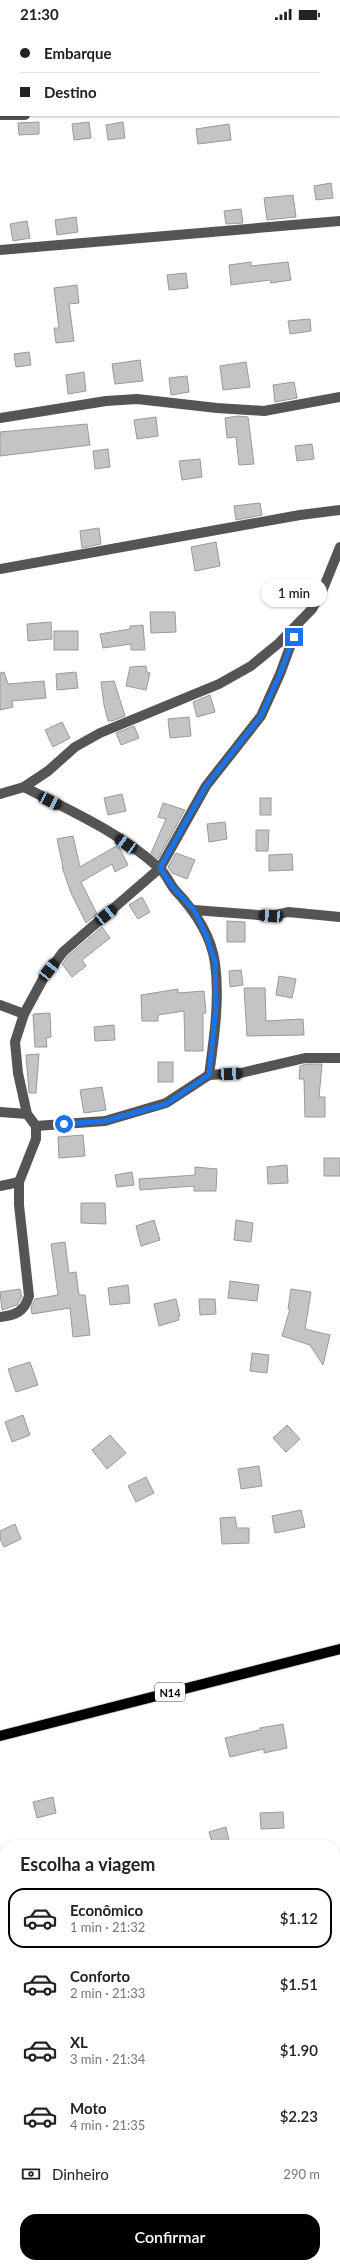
<!DOCTYPE html>
<html lang="pt">
<head>
<meta charset="utf-8">
<style>
  body { margin:0; font-family:Lato,sans-serif; background:#f6f6f6; color:#222; height:100vh; display:flex; flex-direction:column; font-size:15px; white-space:nowrap }
  * { box-sizing:border-box; margin:0 }
  p { font-size:13px; color:#767676 }
  .icon { flex:none; width:22px; height:22px; fill:none; stroke:currentColor; stroke-width:2; stroke-linecap:round; stroke-linejoin:round }
  .map { position:relative; flex:1; overflow:hidden }
  .panel { position:absolute; left:0px; top:1812px; width:340px; height:428px; display:flex; flex-direction:column; background:#fff; border-radius:16px 16px 0 0; box-shadow:0 1px 3px #0004 }
  .panel>* { flex:none }
  .top-card { position:absolute; left:0px; top:0px; width:340px; height:88px; box-shadow:0 1px 3px #0004; display:grid; align-content:center; height:88px; padding:0 20px; background:#fff }
  .end { position:absolute; width:18px; height:18px; margin:-9px; border:5px solid #1a73e8; background:#fff; box-shadow:0 0 0 2px #fff }
  .from { border-radius:50% }
  .bubble { position:absolute; height:28px; border-radius:14px; background:#fff; box-shadow:0 1px 3px #0004; font-size:13px; font-weight:600; line-height:28px; text-align:center }
  .car { position:absolute; width:12px; height:24px; margin:-12px -6px; border-radius:5px; box-shadow:0 0 3px 1px #0007; background:linear-gradient(#222 24%,#8ab4d8 0 40%,#222 0 76%,#8ab4d8 0 86%,#222 0) }
  .top-card b { display:flex; align-items:center; gap:14px; height:38px; font-size:15px }
  .top-card b+b { border-top:1px solid #e0e0e0 }
  .top-card i { width:10px; height:10px; background:#222 }
  ul { padding:0; list-style:none }
  li { display:flex; align-items:center; gap:12px; height:60px; margin:0 8px 6px; padding:0 12px; border:2px solid transparent; border-radius:16px }
  li div { flex:1 }
  li b { display:block; font-size:15px }
  li em { font-style:normal; font-weight:600 }
  li.selected { border-color:#000 }
  li>.icon { width:36px; height:36px; stroke-width:1.5 }
  h2 { padding:0 20px; font-size:18px; line-height:48px }
  .pay { display:flex; align-items:center; gap:10px; height:44px; padding:0 20px; font-size:15px }
  .pay p { margin-inline-start:auto }
  .cta { display:flex; gap:8px; margin-top:auto; padding:8px 20px }
  .cta a { flex:1; height:46px; border-radius:16px; background:#000; color:#fff; font-size:16px; font-weight:600; line-height:46px; text-align:center }
  .status { display:flex; justify-content:space-between; align-items:center; height:28px; padding:0 20px; background:#fff; direction:ltr }
  .status svg { height:11px; fill:currentColor }
  .map>svg:first-child { display:block }
  .building { fill:#c4c4c4; stroke:#999 }
  .lines { fill:none; stroke-linecap:round; stroke-linejoin:round }
  .major-casing { stroke:#dbdbdb; stroke-width:12 }
  .minor { stroke:#555; stroke-width:10 }
  .major { stroke:#000; stroke-width:10 }
  .route { stroke:#1a73e8; stroke-width:5 }
  .labels { text-anchor:middle; dominant-baseline:central; stroke-width:3.5; stroke-linejoin:round; paint-order:stroke }
  .shield { fill:#fff; stroke:#4c4c4c; stroke-width:1 }
  .shield-label { font-size:11px; font-weight:bold; fill:#000 }
</style>
</head>
<body>
<div class="status"><b>21:30</b><svg viewBox="0 0 49 12"><path d="M0 12V9h3v3zM5 12V6h3v6zM10 12V3h3v9zM15 12V0h3v12zM26 1h20v11H26zM47 4h2v5h-2z"/></svg></div>
<div class="map">
<svg width="340" height="2240" viewBox="0 0 340 2240">
  <rect width="100%" height="100%" fill="#fff"/>
  <g class="building">
    <path d="M39,94V106L19,107L18,95Z"/>
    <path d="M89,94L91,110L74,112L72,96Z"/>
    <path d="M123,94L125,110L108,112L106,97Z"/>
    <path d="M229,96L231,112L198,116L196,101Z"/>
    <path d="M331,155L333,170L316,172L314,158Z"/>
    <path d="M293,167L296,189L267,192L264,170Z"/>
    <path d="M241,181L243,195L226,196L224,183Z"/>
    <path d="M76,189L78,204L57,207L55,192Z"/>
    <path d="M27,193L30,210L13,213L10,196Z"/>
    <path d="M251,234V238L288,234L291,252L271,255L270,252L231,257L229,237Z"/>
    <path d="M186,245L188,260L169,262L167,247Z"/>
    <path d="M77,257L79,275L69,276L74,313L56,315L54,300H59L54,260Z"/>
    <path d="M310,291L311,303L290,306L288,293Z"/>
    <path d="M29,324L31,337L16,339L14,326Z"/>
    <path d="M140,332L143,353L115,356L112,336Z"/>
    <path d="M246,334L250,359L223,362L220,338Z"/>
    <path d="M84,344L86,363L68,366L66,347Z"/>
    <path d="M187,348L189,364L171,367L169,350Z"/>
    <path d="M294,354L297,370L275,374L273,357Z"/>
    <path d="M238,388L248,389L254,436L239,437L236,409L227,410L225,390Z"/>
    <path d="M156,389L158,408L137,411L134,392Z"/>
    <path d="M87,396L90,417L0,428V404Z"/>
    <path d="M312,416L314,431L297,433L295,418Z"/>
    <path d="M108,421L110,439L95,441L93,423Z"/>
    <path d="M200,431L202,449L182,452L179,433Z"/>
    <path d="M260,475L262,487L236,492L234,478Z"/>
    <path d="M99,500L101,516L82,520L80,503Z"/>
    <path d="M216,514L220,538L195,543L191,519Z"/>
    <path d="M150,584H175L176,604L151,605Z"/>
    <path d="M51,594L52,611L28,613L27,596Z"/>
    <path d="M143,597L145,622H131V616L103,620L100,606L130,601V598Z"/>
    <rect x="54" y="603" width="24" height="19"/>
    <path d="M146,638L147,644L150,645L146,662L126,658L130,639Z"/>
    <path d="M4,644L8,656L44,653L46,670L12,673L13,679L0,682V645Z"/>
    <path d="M76,644L78,660L57,662L56,646Z"/>
    <path d="M114,653L125,688L112,693H108L104,677L101,654Z"/>
    <path d="M210,667L215,684L197,689L193,674Z"/>
    <path d="M189,689L191,708L170,710L168,691Z"/>
    <path d="M62,694L70,710L53,719L45,702Z"/>
    <path d="M134,698L139,710L121,717L116,705Z"/>
    <path d="M122,766L126,783L108,787L104,770Z"/>
    <rect x="260" y="770" width="11" height="17"/>
    <path d="M163,775L185,782L158,831L151,825L166,791L158,789Z"/>
    <path d="M225,794L227,811L209,814L207,796Z"/>
    <path d="M256,802H269L268,823H256Z"/>
    <path d="M73,808L80,839L118,817L128,837L115,844L112,836L81,854L97,886L86,895L71,865L62,839H63L57,811Z"/>
    <path d="M176,825L195,832L187,851L172,845L168,839Z"/>
    <path d="M292,826L293,842L269,843V827Z"/>
    <path d="M142,869L150,884L138,891L129,877Z"/>
    <path d="M227,893L245,894V914H227Z"/>
    <path d="M102,899L110,910L82,932L86,938L72,949L62,936L68,928Z"/>
    <path d="M241,942L243,957L230,959L229,943Z"/>
    <path d="M279,948L296,951L292,970L276,967Z"/>
    <path d="M244,960H265L266,993L303,991L304,1007L247,1008Z"/>
    <path d="M178,961V965L204,963L206,985H203V1023H185L184,983L158,987V993H142L141,967Z"/>
    <path d="M50,985L51,1009L46,1010L47,1019H35L33,986Z"/>
    <path d="M114,997L115,1012L95,1013L94,999Z"/>
    <path d="M39,1026L36,1065H29L26,1027Z"/>
    <rect x="158" y="1034" width="15" height="20"/>
    <path d="M306,1036H322L319,1069H325V1089H305L304,1051H299L300,1038Z"/>
    <path d="M102,1059L106,1082L84,1085L80,1062Z"/>
    <path d="M83,1107L85,1128L59,1130L58,1109Z"/>
    <rect x="324" y="1130" width="16" height="18"/>
    <path d="M287,1137L288,1155L268,1156L267,1139Z"/>
    <path d="M195,1139L217,1141L216,1163H194V1158L140,1162L139,1151L195,1147Z"/>
    <path d="M132,1144L134,1157L117,1159L115,1147Z"/>
    <path d="M81,1175H105L106,1196L81,1195Z"/>
    <path d="M154,1192L160,1212L141,1218L136,1198Z"/>
    <path d="M236,1192L253,1195L251,1214L234,1212Z"/>
    <path d="M65,1214L69,1245L76,1244L79,1267H85L90,1307L73,1309L70,1280L32,1286L31,1279L35,1271L58,1267L51,1216Z"/>
    <path d="M230,1253L259,1257L257,1273L228,1270Z"/>
    <path d="M128,1257L130,1275L110,1277L108,1260Z"/>
    <path d="M20,1261L22,1269L17,1277L2,1282L0,1264Z"/>
    <path d="M291,1261L311,1264L305,1301L330,1307L323,1337L310,1317L282,1308L290,1281H288Z"/>
    <path d="M176,1271L180,1288H178L179,1292L159,1298L154,1276Z"/>
    <path d="M199,1271H215L216,1286L200,1287Z"/>
    <path d="M252,1325L269,1327L267,1345L250,1343Z"/>
    <path d="M30,1334L38,1357L16,1364L8,1341Z"/>
    <path d="M23,1387L30,1407L12,1414L5,1394Z"/>
    <path d="M287,1397L300,1411L286,1424L273,1410Z"/>
    <path d="M110,1407L126,1425L107,1441L92,1422Z"/>
    <path d="M259,1438L262,1458L241,1461L238,1441Z"/>
    <path d="M146,1449L154,1465L136,1474L128,1458Z"/>
    <path d="M301,1482L305,1499L275,1505L272,1488Z"/>
    <path d="M235,1489L237,1500H249V1515L222,1516L220,1490Z"/>
    <path d="M15,1496L21,1511L4,1519L0,1511V1503Z"/>
    <path d="M283,1696L287,1720L264,1725V1721L230,1729L225,1710L260,1702V1700Z"/>
    <path d="M53,1769L56,1785L37,1790L33,1774Z"/>
    <path d="M283,1784L284,1800L261,1801L260,1785Z"/>
    <path d="M226,1799L230,1817H213L209,1804Z"/>
  </g>
  <g class="lines">
    <g class="major-casing">
      <path id="major" d="M0,1708L340,1621"/>
    </g>
    <g class="minor">
      <path d="M339,59H340"/>
      <path d="M0,87H25"/>
      <path d="M0,222L340,193"/>
      <path d="M0,390L106,373L137,371L217,380L264,383L340,369"/>
      <path d="M0,541L300,487L340,482"/>
      <path d="M24,759C69,782 121,805 159,840C166,845 169,855 175,862C194,882 211,907 215,935C220,971 214,1011 209,1047"/>
      <path d="M0,766L24,759L48,743L75,719L100,705L219,656L251,638L279,615L312,581L321,566L340,519"/>
      <path d="M194,882L271,888L288,884L340,889"/>
      <path d="M0,977L24,986"/>
      <path d="M0,1084L27,1086"/>
      <path d="M36,1098L105,1093L166,1075L209,1047L241,1045L305,1030H340"/>
      <path d="M0,1158L19,1154"/>
      <path d="M0,1289C16,1287 24,1284 29,1268L19,1177V1154L36,1111V1098L27,1086L18,1045L15,1014L24,986L43,951L63,924L160,840L206,758L261,688L280,646L298,597"/>
      <path d="M335,2032L340,2020"/>
      <path d="M335,2046L340,2047"/>
      <path d="M250,2240L251,2235"/>
    </g>
    <use href="#major" class="major"/>
  </g>
  <g class="lines">
    <path class="route" d="M64,1096L105,1093L166,1076L209,1047L216,978L215,934L206,907L194,882L172,858L160,840L206,758L261,688L280,646L294,609"/>
  </g>
  <g class="labels">
    <rect class="shield" x="155" y="1655" width="30" height="18" rx="3"/>
    <g class="shield-label">
      <text x="170" y="1664">N14</text>
    </g>
  </g>
</svg>
<i class="end from" style="left:64px;top:1096px"></i>
<i class="end" style="left:294px;top:609px"></i>
<div class="bubble" style="left:261px;top:551px;width:66px">1 min</div>
<i class="car" style="left:50px;top:773px;rotate:117deg"></i>
<i class="car" style="left:126px;top:816px;rotate:305deg"></i>
<i class="car" style="left:106px;top:887px;rotate:51deg"></i>
<i class="car" style="left:271px;top:888px;rotate:274deg"></i>
<i class="car" style="left:49px;top:942px;rotate:38deg"></i>
<i class="car" style="left:230px;top:1046px;rotate:87deg"></i>
<div class="top-card">
<b><i class="from"></i>Embarque</b>
<b><i></i>Destino</b>
</div>
<section class="panel">
<h2>Escolha a viagem</h2>
<ul>
<li class="selected"><svg class="icon" aria-label="car" viewBox="0 0 24 24"><path d="M5 17H2v-5l4-1 3-4h7l3 4 3 1v5h-3M9 17h6M6 11h13"/><circle cx="7" cy="17" r="2"/><circle cx="17" cy="17" r="2"/></svg><div><b>Econômico</b><p>1 min · 21:32</p></div><em>$1.12</em></li>
<li><svg class="icon" aria-label="car" viewBox="0 0 24 24"><path d="M5 17H2v-5l4-1 3-4h7l3 4 3 1v5h-3M9 17h6M6 11h13"/><circle cx="7" cy="17" r="2"/><circle cx="17" cy="17" r="2"/></svg><div><b>Conforto</b><p>2 min · 21:33</p></div><em>$1.51</em></li>
<li><svg class="icon" aria-label="car" viewBox="0 0 24 24"><path d="M5 17H2v-5l4-1 3-4h7l3 4 3 1v5h-3M9 17h6M6 11h13"/><circle cx="7" cy="17" r="2"/><circle cx="17" cy="17" r="2"/></svg><div><b>XL</b><p>3 min · 21:34</p></div><em>$1.90</em></li>
<li><svg class="icon" aria-label="car" viewBox="0 0 24 24"><path d="M5 17H2v-5l4-1 3-4h7l3 4 3 1v5h-3M9 17h6M6 11h13"/><circle cx="7" cy="17" r="2"/><circle cx="17" cy="17" r="2"/></svg><div><b>Moto</b><p>4 min · 21:35</p></div><em>$2.23</em></li>
</ul>
<div class="pay"><svg class="icon" aria-label="cash" viewBox="0 0 24 24"><path d="M3 7h18v10H3z"/><circle cx="12" cy="12" r="2"/></svg>Dinheiro<p>290 m</p></div>
<div class="cta"><a>Confirmar</a></div>
</section>
</div>
</body>
</html>
